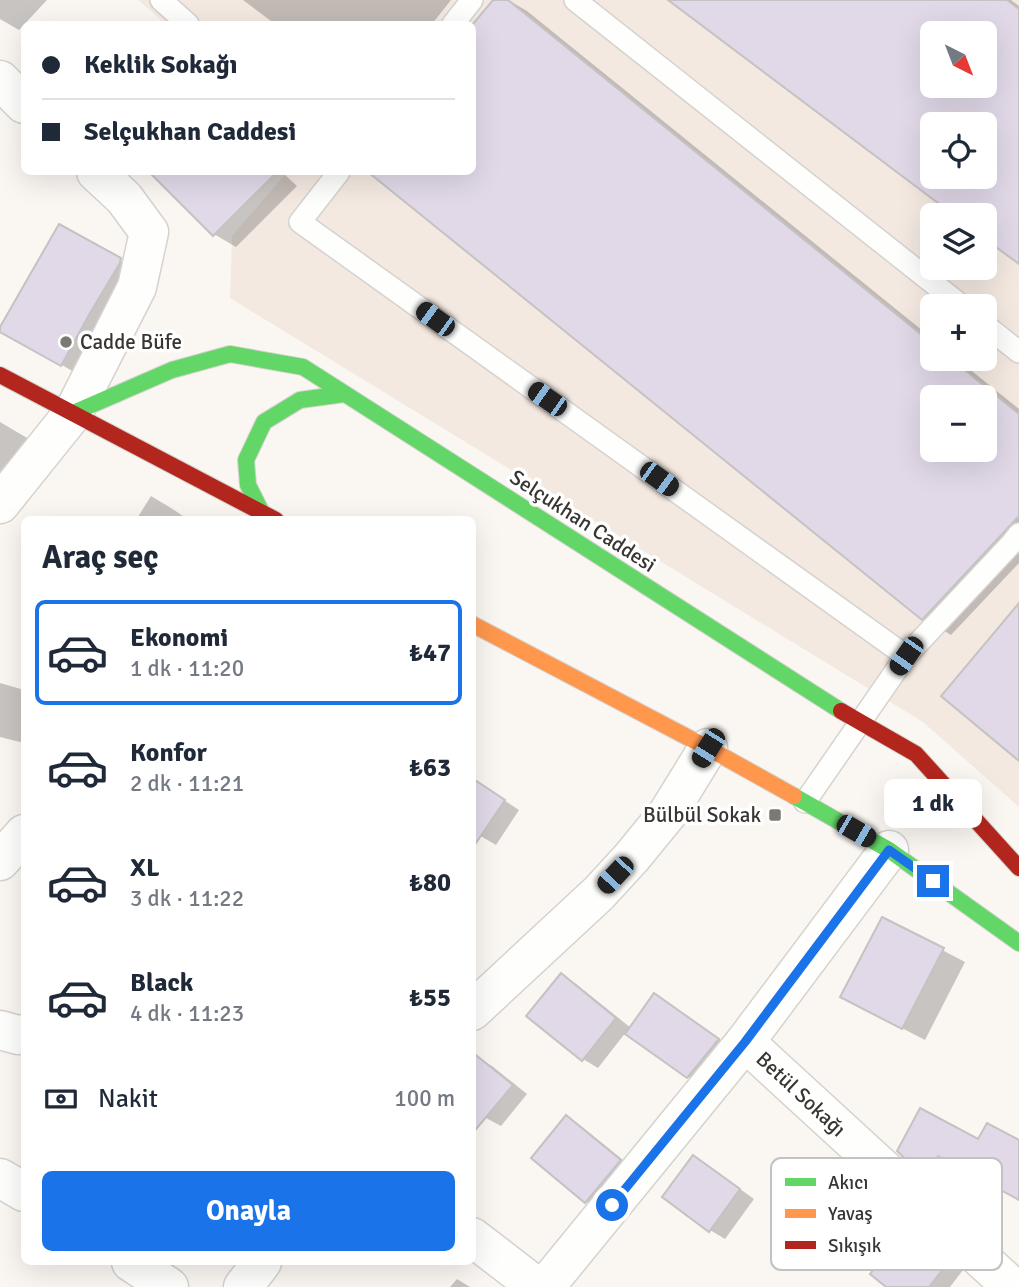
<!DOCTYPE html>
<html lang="tr">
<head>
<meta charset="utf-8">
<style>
  body { margin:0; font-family:Signika,sans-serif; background:#f6f6f7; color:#1f2937; height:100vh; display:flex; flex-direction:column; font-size:26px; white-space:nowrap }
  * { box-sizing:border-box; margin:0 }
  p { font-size:23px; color:#747a83 }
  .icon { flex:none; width:38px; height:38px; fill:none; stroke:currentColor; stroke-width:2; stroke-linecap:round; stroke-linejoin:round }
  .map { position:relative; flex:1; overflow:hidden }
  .drawer { position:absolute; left:21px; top:516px; width:455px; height:749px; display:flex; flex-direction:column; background:#fff; border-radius:10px; box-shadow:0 7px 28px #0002 }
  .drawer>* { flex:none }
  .guide { position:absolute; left:21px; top:21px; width:455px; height:154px; border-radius:10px; box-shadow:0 7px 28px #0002; display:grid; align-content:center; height:154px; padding:0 21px; background:#fff }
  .needle { width:46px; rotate:138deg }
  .fabs { position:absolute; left:920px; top:21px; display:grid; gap:14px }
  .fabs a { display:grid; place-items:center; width:77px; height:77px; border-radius:10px; background:#fff; box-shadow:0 7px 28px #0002; font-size:35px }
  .end { position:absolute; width:32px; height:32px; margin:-16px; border:9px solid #1a73e8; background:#fff; box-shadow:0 0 0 4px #fff }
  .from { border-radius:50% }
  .bubble { position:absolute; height:49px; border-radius:10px; background:#fff; box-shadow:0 7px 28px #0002; font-size:23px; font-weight:800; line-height:49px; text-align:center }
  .car { position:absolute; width:21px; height:42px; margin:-21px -10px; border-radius:9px; box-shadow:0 0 5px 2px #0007; background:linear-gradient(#222 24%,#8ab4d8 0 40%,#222 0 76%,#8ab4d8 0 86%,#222 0) }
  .guide b { display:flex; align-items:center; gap:24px; height:66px; font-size:26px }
  .guide b+b { border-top:2px solid #e0e1e3 }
  .guide i { width:18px; height:18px; background:#1f2937 }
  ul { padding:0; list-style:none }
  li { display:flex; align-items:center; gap:21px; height:105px; margin:0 14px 10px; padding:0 7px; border:4px solid transparent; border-radius:10px }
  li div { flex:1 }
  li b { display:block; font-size:26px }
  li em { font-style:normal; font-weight:800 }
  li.selected { border-color:#1a73e8 }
  li>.icon { width:63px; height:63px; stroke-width:1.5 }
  h2 { padding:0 21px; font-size:32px; line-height:84px }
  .pay { display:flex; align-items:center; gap:18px; height:77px; padding:0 21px; font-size:26px }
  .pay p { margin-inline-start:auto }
  .primary-button { display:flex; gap:14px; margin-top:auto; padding:14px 21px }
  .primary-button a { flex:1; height:80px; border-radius:10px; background:#1a73e8; color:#fff; font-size:28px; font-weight:800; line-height:80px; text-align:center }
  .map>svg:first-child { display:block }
  .built { fill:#f3e9e1; fill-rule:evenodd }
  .shadow { fill:#0003; fill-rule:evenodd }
  .building { fill:#e1d9e8; stroke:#c4c2c2; stroke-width:2; fill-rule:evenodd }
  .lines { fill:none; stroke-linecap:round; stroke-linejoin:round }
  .lane-casing { stroke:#d5d2cf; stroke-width:24 }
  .street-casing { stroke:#d5d2cf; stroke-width:41 }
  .fast-casing { stroke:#d5d2cf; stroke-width:18 }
  .slow-casing { stroke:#d5d2cf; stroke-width:18 }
  .jam-casing { stroke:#d5d2cf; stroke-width:18 }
  .lane { stroke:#fefefd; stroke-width:21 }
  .street { stroke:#fefefd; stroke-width:38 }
  .fast { stroke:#63d668; stroke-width:16 }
  .slow { stroke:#ff974d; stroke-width:16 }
  .jam { stroke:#b3261e; stroke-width:16 }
  .route { stroke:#1a73e8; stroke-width:9 }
  .poi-dot { fill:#7c7975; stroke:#fff; stroke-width:2.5 }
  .labels { text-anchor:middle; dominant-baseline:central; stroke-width:7; stroke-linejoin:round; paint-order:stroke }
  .poi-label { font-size:21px; fill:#383532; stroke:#fff; text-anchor:start }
  .street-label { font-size:21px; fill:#383532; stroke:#fff }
  .key { fill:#fff; stroke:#c3c2c2; stroke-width:2 }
  .key-label { font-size:19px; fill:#383532 }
</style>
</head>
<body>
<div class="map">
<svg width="1019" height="1287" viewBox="0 0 1019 1287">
  <rect width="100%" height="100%" fill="#faf6f2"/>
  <path class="built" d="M138,0H1019V807L923,722L230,298L232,236L287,172H472V24H166ZM933,33H985V86H933ZM933,124H985V177H933ZM933,215H985V268H933ZM933,306H985V359H933ZM933,397H985V450H933Z"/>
  <g class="shadow">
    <path d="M0,0H47L19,30L0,19Z"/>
    <path d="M243,0H451L432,24H275Z"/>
    <path d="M495,0H508L527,11L933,339V359H957L1019,409V563L951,635L923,618L371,172H472ZM933,397H985V450H933Z"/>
    <path d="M671,0H1011L1019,6V262L985,215H957ZM933,33H985V86H933ZM933,124H985V177H933Z"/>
    <path d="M151,172H282L297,186L236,247L214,234Z"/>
    <path d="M60,227L135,269L76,373L0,330Z"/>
    <path d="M0,422L39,445L0,510Z"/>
    <path d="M151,496L171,508L189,520H136Z"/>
    <path d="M0,683L24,690V743L0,737Z"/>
    <path d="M472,779L519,810L496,845L472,831Z"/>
    <path d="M883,919L965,962L925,1040L865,1009Z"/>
    <path d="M562,976L576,984L631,1028L655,995L669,1003L733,1049L703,1085L688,1077L626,1032L598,1068L583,1059Z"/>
    <path d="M477,1058L492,1066L527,1094L501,1126L486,1118L472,1107Z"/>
    <path d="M567,1117L581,1126L634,1169L601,1210L586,1201L533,1158Z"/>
    <path d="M979,1141L1019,1142V1199L954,1163L943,1183L917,1168L899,1151Z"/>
    <path d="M694,1157L708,1166L754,1199L725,1239L710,1230Z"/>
    <path d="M907,1229L922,1238L963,1270L950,1287H889Z"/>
    <path d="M457,1279L470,1287H450Z"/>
  </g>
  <g class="building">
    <path d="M493,0H508L933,344V359H951L1019,414V516L922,620L368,172H472V25ZM933,397H985V450H933Z"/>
    <path d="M668,0H1007L1019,9V264L985,239V215H954ZM933,33H985V86H933ZM933,124H985V177H933Z"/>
    <path d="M149,172H277L213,236Z"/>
    <path d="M59,224L121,258L120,263L90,313L61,366L0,332V327Z"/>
    <path d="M1019,603V761L941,696Z"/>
    <path d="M472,778L505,800L472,849Z"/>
    <path d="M882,917L944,948L902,1029L840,997Z"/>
    <path d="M561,973L616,1018L582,1061L526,1016Z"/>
    <path d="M654,993L719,1039L687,1078L625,1034Z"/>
    <path d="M472,1052L513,1085L472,1134Z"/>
    <path d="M920,1108L978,1139L987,1123L1019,1140V1200L938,1156L928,1176L916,1169L897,1151Z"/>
    <path d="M566,1115L621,1160L585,1203L531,1158Z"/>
    <path d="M693,1155L740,1189L709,1232L662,1197Z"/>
    <path d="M907,1227L950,1260L929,1287H886L870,1274Z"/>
  </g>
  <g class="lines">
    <g class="lane-casing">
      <g id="lane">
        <path d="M161,0L188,24"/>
        <path d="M575,0L962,306"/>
        <path d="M453,24L472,0"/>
        <path d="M339,172L300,222L906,656"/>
        <path d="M985,325L1019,352"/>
        <path d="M805,802L906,656L1011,544L1019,534"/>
      </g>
    </g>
    <g class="street-casing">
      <g id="street">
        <path d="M0,80L24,104"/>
        <path d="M0,504L73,413L137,287L149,232L124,198L96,172"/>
        <path d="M0,861L24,834"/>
        <path d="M472,1011L599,893L632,857L668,813L708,748"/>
        <path d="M0,1030L18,1035L24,1034"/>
        <path d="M745,1042L1012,1287"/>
        <path d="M0,1178L24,1192"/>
        <path d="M472,1237L537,1287"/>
        <path d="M131,1262L169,1287"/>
        <path d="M243,1287L262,1262"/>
        <path d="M545,1287L745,1042L889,850"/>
      </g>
    </g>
    <g class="fast-casing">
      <g id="fast">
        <path d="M73,413L172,370L230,354L303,367L841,711"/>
        <path d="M262,513L248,485L246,460L264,422L300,400L344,394"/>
        <path d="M794,796L889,850L1019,943"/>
      </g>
    </g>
    <g class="slow-casing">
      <path id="slow" d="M472,624L708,748L794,796"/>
    </g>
    <g class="jam-casing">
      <g id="jam">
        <path d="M0,375L276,520"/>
        <path d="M841,711L916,754L1019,868"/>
      </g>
    </g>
    <use href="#lane" class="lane"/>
    <use href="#street" class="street"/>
    <use href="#fast" class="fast"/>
    <use href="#slow" class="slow"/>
    <use href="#jam" class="jam"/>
  </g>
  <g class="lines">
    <path class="route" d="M612,1205L745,1042L889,850L933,881"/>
  </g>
  <g class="poi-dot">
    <circle cx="66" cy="342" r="7"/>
    <rect x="768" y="808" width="14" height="14" rx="3.5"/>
  </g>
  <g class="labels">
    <g class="poi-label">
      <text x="80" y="342">Cadde Büfe</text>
      <text x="761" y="815" text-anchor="end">Bülbül Sokak</text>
    </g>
    <g class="street-label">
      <text transform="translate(583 521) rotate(33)">Selçukhan Caddesi</text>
      <text transform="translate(801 1094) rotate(43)">Betül Sokağı</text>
    </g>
  </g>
  <rect x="771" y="1158" width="231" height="112" rx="10" class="key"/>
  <rect x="785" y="1178" width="31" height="8" fill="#63d668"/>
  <rect x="785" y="1209" width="31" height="9" fill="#ff974d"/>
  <rect x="785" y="1241" width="31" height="8" fill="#b3261e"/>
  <g class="key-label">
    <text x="828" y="1189">Akıcı</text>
    <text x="828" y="1220">Yavaş</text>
    <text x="828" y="1252">Sıkışık</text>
  </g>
</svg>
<div class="fabs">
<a><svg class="needle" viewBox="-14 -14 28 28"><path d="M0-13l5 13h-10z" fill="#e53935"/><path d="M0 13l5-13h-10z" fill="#747a83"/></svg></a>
<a><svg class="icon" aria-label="locate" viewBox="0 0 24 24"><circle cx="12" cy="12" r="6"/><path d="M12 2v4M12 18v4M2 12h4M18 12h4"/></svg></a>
<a><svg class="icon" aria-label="layers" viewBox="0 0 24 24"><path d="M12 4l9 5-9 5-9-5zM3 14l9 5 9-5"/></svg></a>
<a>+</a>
<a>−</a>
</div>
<i class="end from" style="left:612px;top:1205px"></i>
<i class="end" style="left:933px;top:881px"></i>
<div class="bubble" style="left:884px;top:779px;width:98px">1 dk</div>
<i class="car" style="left:435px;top:319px;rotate:306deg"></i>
<i class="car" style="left:547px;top:399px;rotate:305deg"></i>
<i class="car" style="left:659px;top:479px;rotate:126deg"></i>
<i class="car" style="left:906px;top:656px;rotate:215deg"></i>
<i class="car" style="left:708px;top:748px;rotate:212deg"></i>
<i class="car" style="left:856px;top:831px;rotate:120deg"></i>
<i class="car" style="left:615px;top:875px;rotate:223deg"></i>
<div class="guide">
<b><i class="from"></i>Keklik Sokağı</b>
<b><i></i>Selçukhan Caddesi</b>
</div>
<section class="drawer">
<h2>Araç seç</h2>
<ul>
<li class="selected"><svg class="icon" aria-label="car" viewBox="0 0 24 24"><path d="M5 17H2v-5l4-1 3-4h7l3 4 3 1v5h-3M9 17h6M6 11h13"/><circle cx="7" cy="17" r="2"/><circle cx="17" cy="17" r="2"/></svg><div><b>Ekonomi</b><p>1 dk · 11:20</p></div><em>₺47</em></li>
<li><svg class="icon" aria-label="car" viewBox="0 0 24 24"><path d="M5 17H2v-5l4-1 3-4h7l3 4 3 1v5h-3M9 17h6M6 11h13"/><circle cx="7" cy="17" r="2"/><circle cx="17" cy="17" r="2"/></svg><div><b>Konfor</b><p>2 dk · 11:21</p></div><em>₺63</em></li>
<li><svg class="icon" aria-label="car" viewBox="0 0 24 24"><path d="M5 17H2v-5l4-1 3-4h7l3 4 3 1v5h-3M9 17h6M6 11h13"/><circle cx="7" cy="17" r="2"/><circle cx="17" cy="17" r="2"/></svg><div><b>XL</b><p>3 dk · 11:22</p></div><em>₺80</em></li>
<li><svg class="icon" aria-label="car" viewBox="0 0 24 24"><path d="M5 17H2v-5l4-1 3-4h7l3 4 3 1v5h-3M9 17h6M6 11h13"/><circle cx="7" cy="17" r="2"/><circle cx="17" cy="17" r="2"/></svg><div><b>Black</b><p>4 dk · 11:23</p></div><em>₺55</em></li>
</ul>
<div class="pay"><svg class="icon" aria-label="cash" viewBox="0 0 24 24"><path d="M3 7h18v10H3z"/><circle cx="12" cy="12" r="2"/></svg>Nakit<p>100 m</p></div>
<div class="primary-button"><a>Onayla</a></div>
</section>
</div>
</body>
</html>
